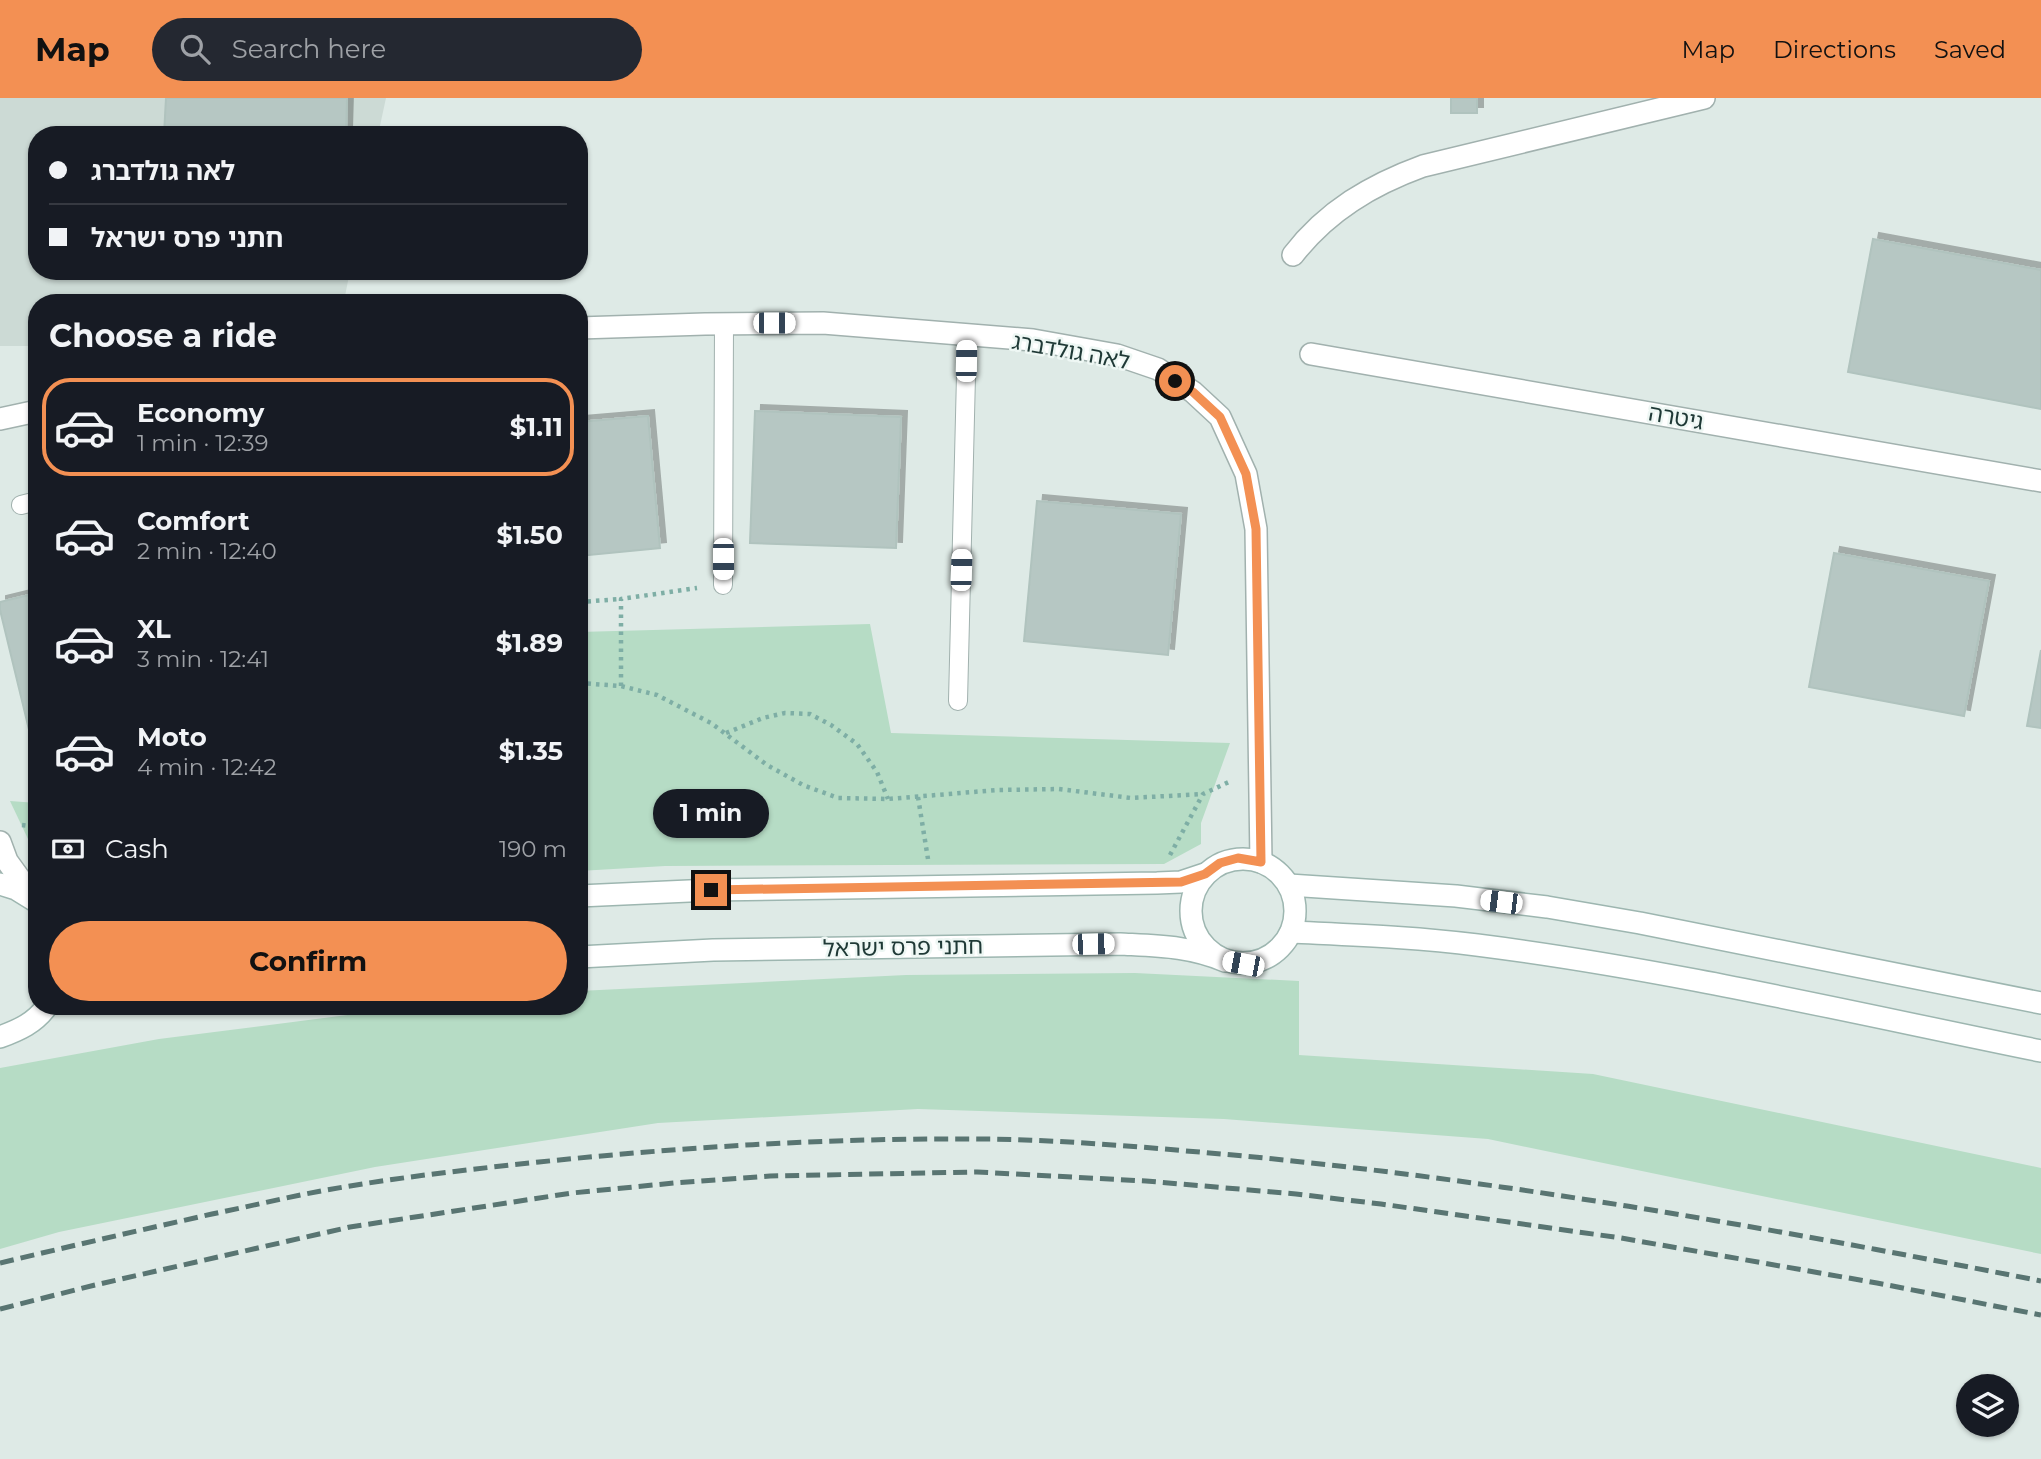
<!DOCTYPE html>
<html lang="en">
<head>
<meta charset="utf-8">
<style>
  body { margin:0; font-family:Montserrat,"Noto Sans Hebrew",sans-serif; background:#242831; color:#f1f3f6; height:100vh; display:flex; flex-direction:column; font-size:26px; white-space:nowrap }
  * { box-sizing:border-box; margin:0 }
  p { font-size:23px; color:#9ea1a6 }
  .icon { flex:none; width:38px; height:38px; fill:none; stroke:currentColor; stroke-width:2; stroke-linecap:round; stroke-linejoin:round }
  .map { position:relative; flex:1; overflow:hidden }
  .side { position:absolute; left:28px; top:196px; width:560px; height:721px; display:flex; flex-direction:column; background:#171b24; border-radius:28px; box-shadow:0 2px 5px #0004 }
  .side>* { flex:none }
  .banner { position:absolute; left:28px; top:28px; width:560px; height:154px; border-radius:28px; box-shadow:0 2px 5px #0004; display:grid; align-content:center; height:154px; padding:0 21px; background:#171b24 }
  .fabs { position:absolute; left:1956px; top:1276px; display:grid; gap:14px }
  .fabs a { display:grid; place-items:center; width:63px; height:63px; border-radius:50%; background:#171b24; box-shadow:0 2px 5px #0004; font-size:35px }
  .end { position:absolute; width:32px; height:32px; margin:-16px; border:9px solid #f39053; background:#111; box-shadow:0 0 0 4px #111 }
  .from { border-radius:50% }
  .bubble { position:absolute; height:49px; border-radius:24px; background:#171b24; box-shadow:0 2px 5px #0004; font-size:23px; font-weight:700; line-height:49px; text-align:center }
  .car { position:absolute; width:21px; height:42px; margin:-21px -10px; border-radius:9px; box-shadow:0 0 5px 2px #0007; background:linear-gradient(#fff 24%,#345 0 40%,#fff 0 76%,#345 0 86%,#fff 0) }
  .banner b { display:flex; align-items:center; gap:24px; height:66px; font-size:26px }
  .banner b+b { border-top:2px solid #363941 }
  .banner i { width:18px; height:18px; background:#f1f3f6 }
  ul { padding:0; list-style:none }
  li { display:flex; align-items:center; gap:21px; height:98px; margin:0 14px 10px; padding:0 7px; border:4px solid transparent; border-radius:28px }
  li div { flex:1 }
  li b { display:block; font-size:26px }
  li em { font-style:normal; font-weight:700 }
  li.selected { border-color:#f39053 }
  li>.icon { width:63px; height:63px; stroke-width:1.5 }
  h2 { padding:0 21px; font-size:32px; line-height:84px }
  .pay { display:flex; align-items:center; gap:18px; height:77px; padding:0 21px; font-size:26px }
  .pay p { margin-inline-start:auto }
  .primary-button { display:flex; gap:14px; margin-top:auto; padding:14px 21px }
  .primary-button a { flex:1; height:80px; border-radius:42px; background:#f39053; color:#111; font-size:28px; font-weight:700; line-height:80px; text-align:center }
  header { display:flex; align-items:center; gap:42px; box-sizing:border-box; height:98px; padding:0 35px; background:#f39053; color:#111 }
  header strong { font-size:33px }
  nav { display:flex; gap:38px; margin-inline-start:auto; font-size:24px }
  .search { width:490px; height:63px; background:#242831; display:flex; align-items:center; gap:18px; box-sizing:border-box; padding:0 24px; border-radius:38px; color:#9ea1a6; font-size:26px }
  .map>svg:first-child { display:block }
  .built { fill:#ccdad5 }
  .green { fill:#b6dcc5 }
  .building { fill:#b6c7c3; stroke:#b0c3be; stroke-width:2; filter:url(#shadow) }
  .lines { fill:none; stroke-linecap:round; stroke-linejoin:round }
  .lane-casing { stroke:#a1b1ae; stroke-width:20 }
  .street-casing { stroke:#a1b1ae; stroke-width:24 }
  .secondary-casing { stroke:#9db6b0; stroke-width:24 }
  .path { stroke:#7eaea5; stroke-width:4.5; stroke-dasharray:3.5 5; stroke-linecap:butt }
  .lane { stroke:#fff; stroke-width:18 }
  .street { stroke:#fff; stroke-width:21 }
  .secondary { stroke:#fff; stroke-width:21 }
  .rail { stroke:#597572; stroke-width:5; stroke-dasharray:14 7; stroke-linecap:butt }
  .route { stroke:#f39053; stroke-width:9 }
  .labels { text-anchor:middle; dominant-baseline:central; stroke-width:5; stroke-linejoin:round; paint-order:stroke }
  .street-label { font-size:23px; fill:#1f3936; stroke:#eef7f4 }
</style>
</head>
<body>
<header>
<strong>Map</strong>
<div class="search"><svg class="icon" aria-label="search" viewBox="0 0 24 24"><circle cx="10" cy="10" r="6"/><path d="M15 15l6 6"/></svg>Search here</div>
<nav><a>Map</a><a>Directions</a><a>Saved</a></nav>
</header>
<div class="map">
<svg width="2041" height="1361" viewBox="0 0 2041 1361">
  <defs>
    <filter id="shadow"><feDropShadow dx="6" dy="-6" stdDeviation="0" flood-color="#0004"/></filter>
  </defs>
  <rect width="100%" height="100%" fill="#deeae6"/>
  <path class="built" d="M0,0H386L378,37H37V173H350L345,198L293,205H37V248H0Z"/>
  <g class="green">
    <path d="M870,526L891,635L1230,645L1201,725V746L1164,766L665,768L579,773V534Z"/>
    <path d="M10,703L37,705V760Z"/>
    <path d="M1135,875L1299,883V957L1593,976L2041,1070V1156L1488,1041L1224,1021L918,1011L658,1025L375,1069L59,1134L0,1151V970L159,941L418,908H579V893L906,877Z"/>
  </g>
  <g class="building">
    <path d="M166,0H347L346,37H164Z"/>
    <rect x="1451" y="0" width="26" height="15"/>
    <path d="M1873,141L2041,172V311L1848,274Z"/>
    <path d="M755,313L901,319L896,450L750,445Z"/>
    <path d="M648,318L660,450L579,458V324Z"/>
    <path d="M1037,403L1181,416L1168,557L1024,543Z"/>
    <path d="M1834,455L1989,483L1964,618L1809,589Z"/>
    <path d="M37,495V638L31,640L0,512V504Z"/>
    <path d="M2041,552V630L2027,628Z"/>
  </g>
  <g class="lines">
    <g class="lane-casing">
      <g id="lane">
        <path d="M21,407L37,403"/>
        <path d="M723,487L724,226"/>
        <path d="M958,603L967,237"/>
      </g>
    </g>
    <g class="street-casing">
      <g id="street">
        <path d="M1293,157C1327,113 1371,87 1423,68L1704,0"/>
        <path d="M579,230L705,226L823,225L1033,242L1117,257L1158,271L1193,294L1220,319L1246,376L1256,431L1261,764"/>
        <path d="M1311,256L2041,383"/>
        <path d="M0,321L37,313"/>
        <path d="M0,744L7,763L36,803"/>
      </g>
    </g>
    <g class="secondary-casing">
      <g id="secondary">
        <circle cx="1243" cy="813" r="52"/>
        <path d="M0,786L16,791L37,804"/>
        <path d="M1289,787L1456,798L1547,809L1640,825L2041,905"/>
        <path d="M579,798L711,792L1157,785L1181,784L1205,776"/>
        <path d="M1291,834C1353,837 1415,839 1477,847C1667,871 1854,915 2041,953"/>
        <path d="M579,859L713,852L1120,846C1158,848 1190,848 1225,863"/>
        <path d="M0,939C19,932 35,925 47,908"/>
      </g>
    </g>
    <g class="path">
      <path d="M579,504L621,501"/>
      <path d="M579,585L621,588L657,597L711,625L767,667L803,687L838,700L888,701L997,692L1059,691L1131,700L1203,696"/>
      <path d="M621,588V501L697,490"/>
      <path d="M726,635L763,620L785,615L810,616L831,627L857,646L877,674L888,701"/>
      <path d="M918,699L928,761"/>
      <path d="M22,727L37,729"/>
      <path d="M1170,757L1203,696L1231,683"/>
    </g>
    <use href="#lane" class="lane"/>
    <use href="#street" class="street"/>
    <use href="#secondary" class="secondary"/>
    <g class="rail">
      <path d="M0,1165C71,1148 141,1132 212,1116C256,1107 300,1096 344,1089C409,1078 474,1071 539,1064C684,1049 828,1040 974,1041C1057,1041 1140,1049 1222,1056C1497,1081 1770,1130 2041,1183"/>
      <path d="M0,1211L95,1187L350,1129L572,1095L674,1085L770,1078L977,1074L1146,1083L1296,1096L1381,1106L1621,1140L1877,1185L2041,1217"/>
    </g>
  </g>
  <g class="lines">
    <path class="route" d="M711,792L1181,784L1205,776L1220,765L1238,760L1261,764L1256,431L1246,376L1220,319L1193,294L1175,283"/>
  </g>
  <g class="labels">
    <g class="street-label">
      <text transform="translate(1071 253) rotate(10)">לאה גולדברג</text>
      <text transform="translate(1676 319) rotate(10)">גיטרה</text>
      <text transform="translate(903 849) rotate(-1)">חתני פרס ישראל</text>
    </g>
  </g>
</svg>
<div class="fabs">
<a><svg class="icon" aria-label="layers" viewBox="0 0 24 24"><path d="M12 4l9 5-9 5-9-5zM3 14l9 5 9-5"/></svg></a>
</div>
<i class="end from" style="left:1175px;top:283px"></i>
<i class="end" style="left:711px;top:792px"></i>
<div class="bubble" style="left:653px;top:691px;width:116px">1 min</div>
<i class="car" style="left:774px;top:225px;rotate:90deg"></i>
<i class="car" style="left:966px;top:263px;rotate:1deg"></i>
<i class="car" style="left:723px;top:461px;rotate:180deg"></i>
<i class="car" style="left:961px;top:472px;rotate:2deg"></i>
<i class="car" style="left:1501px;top:804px;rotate:277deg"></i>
<i class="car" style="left:1093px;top:846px;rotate:89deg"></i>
<i class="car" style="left:1243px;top:866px;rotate:281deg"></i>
<div class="banner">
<b><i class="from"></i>לאה גולדברג</b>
<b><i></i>חתני פרס ישראל</b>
</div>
<section class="side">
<h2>Choose a ride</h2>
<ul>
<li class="selected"><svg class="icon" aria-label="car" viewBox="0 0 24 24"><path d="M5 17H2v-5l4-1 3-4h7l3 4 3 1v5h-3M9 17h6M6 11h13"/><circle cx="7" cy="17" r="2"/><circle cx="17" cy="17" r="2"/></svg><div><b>Economy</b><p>1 min · 12:39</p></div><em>$1.11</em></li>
<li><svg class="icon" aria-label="car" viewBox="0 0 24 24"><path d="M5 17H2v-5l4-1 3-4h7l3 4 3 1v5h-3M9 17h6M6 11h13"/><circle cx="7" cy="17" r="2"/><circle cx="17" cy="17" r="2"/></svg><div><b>Comfort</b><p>2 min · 12:40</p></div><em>$1.50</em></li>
<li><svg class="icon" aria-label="car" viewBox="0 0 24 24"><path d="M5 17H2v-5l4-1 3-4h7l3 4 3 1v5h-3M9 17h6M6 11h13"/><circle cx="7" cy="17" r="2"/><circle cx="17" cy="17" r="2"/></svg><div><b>XL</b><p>3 min · 12:41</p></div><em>$1.89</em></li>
<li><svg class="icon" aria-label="car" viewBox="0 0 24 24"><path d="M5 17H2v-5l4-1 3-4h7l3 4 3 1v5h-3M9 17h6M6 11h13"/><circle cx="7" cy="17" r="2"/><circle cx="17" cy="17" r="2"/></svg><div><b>Moto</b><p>4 min · 12:42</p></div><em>$1.35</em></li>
</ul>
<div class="pay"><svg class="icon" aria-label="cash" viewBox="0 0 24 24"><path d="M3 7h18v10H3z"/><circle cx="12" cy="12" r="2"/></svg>Cash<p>190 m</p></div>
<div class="primary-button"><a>Confirm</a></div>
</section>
</div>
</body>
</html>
